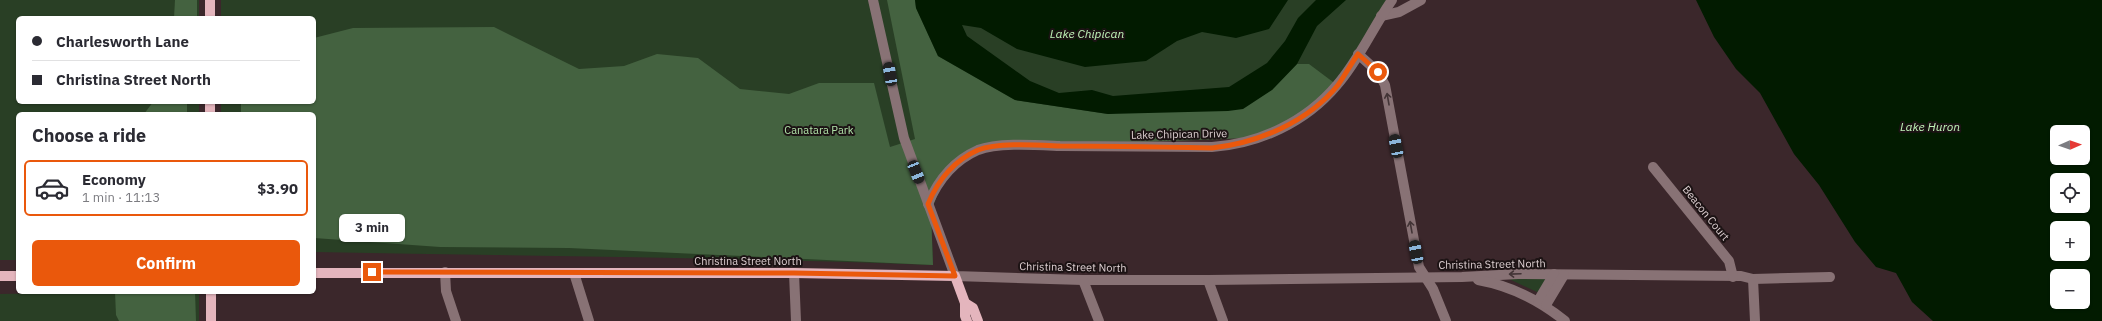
<!DOCTYPE html>
<html lang="en">
<head>
<meta charset="utf-8">
<style>
  body { margin:0; font-family:"IBM Plex Sans",sans-serif; background:#f7f7f7; color:#2b2b33; height:100vh; display:flex; flex-direction:column; font-size:15px; white-space:nowrap }
  * { box-sizing:border-box; margin:0 }
  p { font-size:13px; color:#7c7c81 }
  .icon { flex:none; width:22px; height:22px; fill:none; stroke:currentColor; stroke-width:2; stroke-linecap:round; stroke-linejoin:round }
  .map { position:relative; flex:1; overflow:hidden }
  .sheet { position:absolute; left:16px; top:112px; width:300px; height:182px; display:flex; flex-direction:column; background:#fff; border-radius:6px; box-shadow:0 1px 3px #0004 }
  .sheet>* { flex:none }
  .top-card { position:absolute; left:16px; top:16px; width:300px; height:88px; border-radius:6px; box-shadow:0 1px 3px #0004; display:grid; align-content:center; height:88px; padding:0 16px; background:#fff }
  .needle { width:26px; rotate:88deg }
  .buttons { position:absolute; left:2050px; top:125px; display:grid; gap:8px }
  .buttons a { display:grid; place-items:center; width:40px; height:40px; border-radius:6px; background:#fff; box-shadow:0 1px 3px #0004; font-size:20px }
  .end { position:absolute; width:18px; height:18px; margin:-9px; border:5px solid #ea580c; background:#fff; box-shadow:0 0 0 2px #fff }
  .from { border-radius:50% }
  .bubble { position:absolute; height:28px; border-radius:6px; background:#fff; box-shadow:0 1px 3px #0004; font-size:13px; font-weight:700; line-height:28px; text-align:center }
  .car { position:absolute; width:12px; height:24px; margin:-12px -6px; border-radius:5px; box-shadow:0 0 3px 1px #0007; background:linear-gradient(#222 24%,#8ab4d8 0 40%,#222 0 76%,#8ab4d8 0 86%,#222 0) }
  .top-card b { display:flex; align-items:center; gap:14px; height:38px; font-size:15px }
  .top-card b+b { border-top:1px solid #e1e1e2 }
  .top-card i { width:10px; height:10px; background:#2b2b33 }
  ul { padding:0; list-style:none }
  li { display:flex; align-items:center; gap:12px; height:56px; margin:0 8px 6px; padding:0 8px; border:2px solid transparent; border-radius:6px }
  li div { flex:1 }
  li b { display:block; font-size:15px }
  li em { font-style:normal; font-weight:700 }
  li.active { border-color:#ea580c }
  li>.icon { width:36px; height:36px; stroke-width:1.5 }
  h2 { padding:0 16px; font-size:18px; line-height:48px }
  .primary-button { display:flex; gap:8px; margin-top:auto; padding:8px 16px }
  .primary-button a { flex:1; height:46px; border-radius:6px; background:#ea580c; color:#fff; font-size:16px; font-weight:700; line-height:46px; text-align:center }
  .map>svg:first-child { display:block }
  .green { fill:#293f25 }
  .forest { fill:#446240 }
  .water { fill:#021b00; fill-rule:evenodd }
  .lines { fill:none; stroke-linecap:round; stroke-linejoin:round }
  .minor { stroke:#887275; stroke-width:10 }
  .major { stroke:#e4b5bd; stroke-width:10 }
  .oneway { stroke:#423436 }
  .route { stroke:#ea580c; stroke-width:5 }
  .labels { text-anchor:middle; dominant-baseline:central; stroke-width:4; stroke-linejoin:round; paint-order:stroke }
  .park-label { font-size:11px; fill:#b2e4aa; stroke:#1c1314 }
  .street-label { font-size:11px; fill:#ded0d2; stroke:#1c1314 }
  .water-label { font-size:12px; font-style:italic; fill:#bff2b7; stroke:#1c1314 }
</style>
</head>
<body>
<div class="map">
<svg width="2102" height="321" viewBox="0 0 2102 321">
  <rect width="100%" height="100%" fill="#3b272b"/>
  <g class="green">
    <path d="M0,0H199V18H18V102H199V114H18V260H0Z"/>
    <path d="M221,0H1395L1337,85L980,152L945,176L931,211L933,265C727,257 520,256 314,252V114H221V102H314V18H221Z"/>
    <path d="M1509,279H1546L1539,291L1537,292Z"/>
    <path d="M102,292H199V321H0V294Z"/>
  </g>
  <g class="forest">
    <path d="M175,0H197V18H174Z"/>
    <path d="M887,0H915L916,8L938,56L1015,100L1108,114L1272,90L1297,64H1309L1337,85L1299,118L1249,138L1014,147L980,152L945,176L931,211L933,265L569,248L440,247L314,238V114H241V102H314V38L353,28L494,27L579,69L624,66L657,54L698,58L740,89L789,94L819,83H874L890,147L915,139Z"/>
    <path d="M153,102H187V114H144Z"/>
    <path d="M115,292H195L196,321H119L116,315Z"/>
  </g>
  <g class="water">
    <path d="M915,0H1288L1269,29L1236,38L1202,32L1177,41L1146,61L1085,67L1017,49L981,28L962,25L967,36L1030,81L1059,93L1092,90L1113,96L1229,87L1267,63L1285,41L1298,18L1316,0H1346L1317,26L1297,64L1272,90L1243,109L1228,111L1108,114L1015,100L938,56L916,8Z"/>
    <path d="M1696,0H2102V321H1933L1912,302L1896,273L1876,267L1855,242L1819,185L1794,154L1760,93L1736,69L1714,37ZM2057,132H2083V158H2057ZM2057,180H2083V206H2057ZM2057,228H2083V254H2057ZM2057,276H2083V302H2057Z"/>
  </g>
  <g class="lines">
    <g class="minor">
      <path d="M873,0L904,138L955,276L1083,280H1208L1462,277L1518,274L1741,276L1753,279L1830,277"/>
      <path d="M1381,16L1399,12L1421,0"/>
      <path d="M1358,54L1378,72L1385,85L1419,267L1433,289L1446,321"/>
      <path d="M1653,167L1729,261L1733,277"/>
      <path d="M928,204C938,180 953,161 978,150C998,142 1038,145 1060,146C1110,146 1161,147 1212,147C1259,144 1306,122 1337,85C1359,60 1373,27 1392,0"/>
      <path d="M445,272L446,291L456,321"/>
      <path d="M574,273L589,321"/>
      <path d="M794,273L796,321"/>
      <path d="M1753,279L1755,321"/>
      <path d="M1083,280L1099,321"/>
      <path d="M1208,280L1223,321"/>
      <path d="M1478,280C1512,286 1539,300 1565,321"/>
      <path d="M1538,301L1554,274"/>
      <path d="M1546,305L1564,275"/>
    </g>
    <g class="major">
      <path d="M210,0V18"/>
      <path d="M210,102V114"/>
      <path d="M314,273H794L955,276L965,303V316L967,321"/>
      <path d="M0,276H18"/>
      <path d="M211,292V321"/>
      <path d="M965,303L973,308L978,321"/>
    </g>
  </g>
  <defs><path id="oneway-shaft" d="M-6 0H5M1.5-3L5.5 0L1.5 3" fill="none" stroke-width="1.6" stroke-linecap="round" stroke-linejoin="round"/></defs>
  <g class="oneway">
    <use href="#oneway-shaft" transform="translate(1388 99) rotate(-100)"/>
    <use href="#oneway-shaft" transform="translate(1411 227) rotate(-100)"/>
    <use href="#oneway-shaft" transform="translate(1515 274) rotate(178)"/>
  </g>
  <g class="lines">
    <path class="route" d="M372,272L794,273L955,276L928,204C938,180 953,161 978,150C998,142 1038,145 1060,146C1110,146 1161,147 1212,148C1258,143 1308,122 1338,85C1345,75 1351,64 1358,54L1378,72"/>
  </g>
  <g class="labels">
    <g class="park-label">
      <text x="819" y="130">Canatara Park</text>
    </g>
    <g class="street-label">
      <text transform="translate(1179 134) rotate(-1)">Lake Chipican Drive</text>
      <text transform="translate(1706 213) rotate(51)">Beacon Court</text>
      <text x="748" y="261">Christina Street North</text>
      <text transform="translate(1492 264) rotate(-1)">Christina Street North</text>
      <text transform="translate(1073 267) rotate(1)">Christina Street North</text>
    </g>
    <g class="water-label">
      <text x="1087" y="33">Lake Chipican</text>
      <text x="1930" y="126">Lake Huron</text>
    </g>
  </g>
</svg>
<div class="buttons">
<a><svg class="needle" viewBox="-14 -14 28 28"><path d="M0-13l5 13h-10z" fill="#e53935"/><path d="M0 13l5-13h-10z" fill="#7c7c81"/></svg></a>
<a><svg class="icon" aria-label="locate" viewBox="0 0 24 24"><circle cx="12" cy="12" r="6"/><path d="M12 2v4M12 18v4M2 12h4M18 12h4"/></svg></a>
<a>+</a>
<a>−</a>
</div>
<i class="end from" style="left:1378px;top:72px"></i>
<i class="end" style="left:372px;top:272px"></i>
<div class="bubble" style="left:339px;top:214px;width:66px">3 min</div>
<i class="car" style="left:890px;top:74px;rotate:350deg"></i>
<i class="car" style="left:1396px;top:146px;rotate:349deg"></i>
<i class="car" style="left:916px;top:172px;rotate:158deg"></i>
<i class="car" style="left:1416px;top:252px;rotate:349deg"></i>
<div class="top-card">
<b><i class="from"></i>Charlesworth Lane</b>
<b><i></i>Christina Street North</b>
</div>
<section class="sheet">
<h2>Choose a ride</h2>
<ul>
<li class="active"><svg class="icon" aria-label="car" viewBox="0 0 24 24"><path d="M5 17H2v-5l4-1 3-4h7l3 4 3 1v5h-3M9 17h6M6 11h13"/><circle cx="7" cy="17" r="2"/><circle cx="17" cy="17" r="2"/></svg><div><b>Economy</b><p>1 min · 11:13</p></div><em>$3.90</em></li>
</ul>
<div class="primary-button"><a>Confirm</a></div>
</section>
</div>
</body>
</html>
